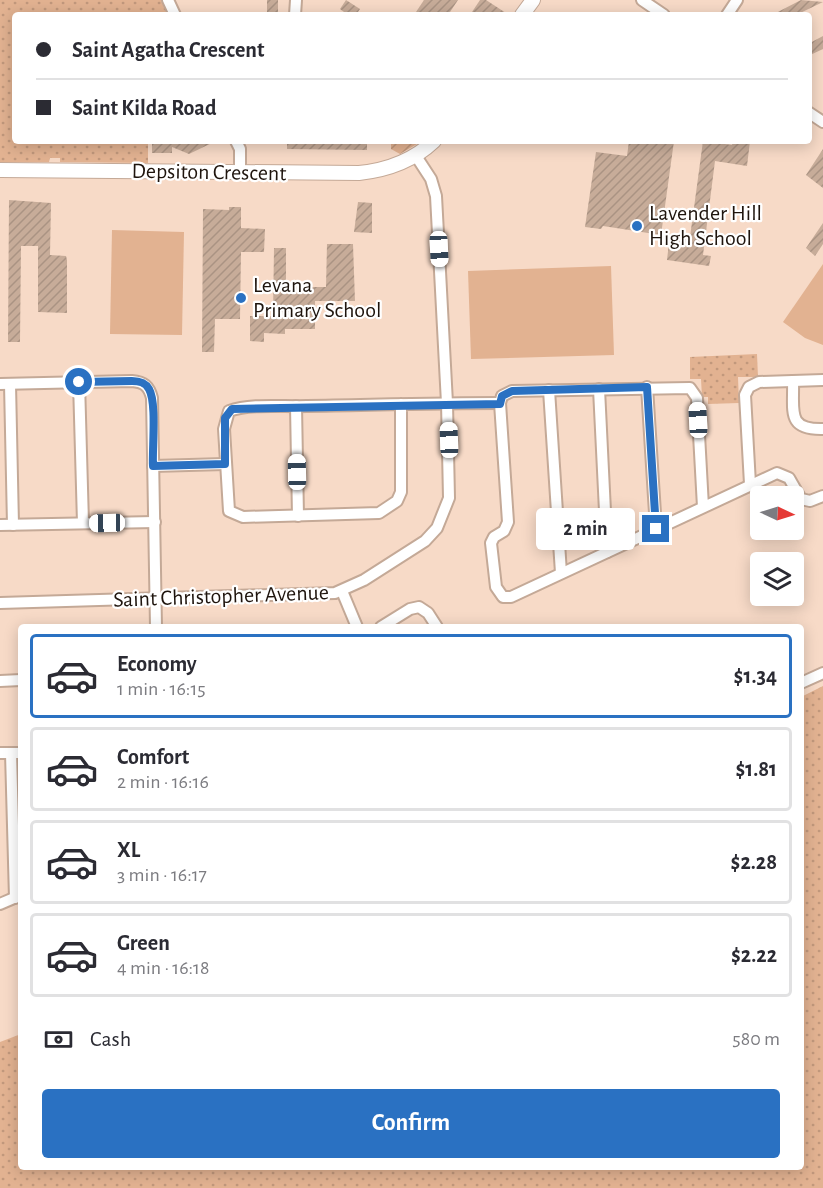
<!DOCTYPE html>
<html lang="en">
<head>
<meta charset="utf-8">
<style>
  body { margin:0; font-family:"Alegreya Sans",sans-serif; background:#f7f7f7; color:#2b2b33; height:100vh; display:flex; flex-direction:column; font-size:22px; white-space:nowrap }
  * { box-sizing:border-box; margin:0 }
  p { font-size:20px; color:#7c7c81 }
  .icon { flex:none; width:33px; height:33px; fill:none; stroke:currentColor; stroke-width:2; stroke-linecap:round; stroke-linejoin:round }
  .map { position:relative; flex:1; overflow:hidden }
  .panel { position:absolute; left:18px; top:624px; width:786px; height:546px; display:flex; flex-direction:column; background:#fff; border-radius:6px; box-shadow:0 3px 15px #0003 }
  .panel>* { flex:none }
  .hud { position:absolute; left:12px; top:12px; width:800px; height:132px; border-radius:6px; box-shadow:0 3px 15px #0003; display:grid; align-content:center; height:132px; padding:0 24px; background:#fff }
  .needle { width:39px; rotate:94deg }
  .controls { position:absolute; left:750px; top:486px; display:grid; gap:12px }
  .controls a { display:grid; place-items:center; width:54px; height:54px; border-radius:6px; background:#fff; box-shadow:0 3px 15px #0003; font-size:30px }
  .end { position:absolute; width:27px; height:27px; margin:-14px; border:8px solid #2a71c2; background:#fff; box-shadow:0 0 0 3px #fff }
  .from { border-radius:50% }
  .bubble { position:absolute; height:42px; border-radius:6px; background:#fff; box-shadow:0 3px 15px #0003; font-size:20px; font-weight:700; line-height:42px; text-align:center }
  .car { position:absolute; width:18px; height:36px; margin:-18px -9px; border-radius:8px; box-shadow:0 0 4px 2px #0007; background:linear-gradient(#fff 24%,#345 0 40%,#fff 0 76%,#345 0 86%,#fff 0) }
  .hud b { display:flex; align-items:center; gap:21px; height:57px; font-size:22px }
  .hud b+b { border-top:2px solid #e1e1e2 }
  .hud i { width:15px; height:15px; background:#2b2b33 }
  ul { padding:10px 0 0; list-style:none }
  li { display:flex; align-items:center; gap:18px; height:84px; margin:0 12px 9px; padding:0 12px; border:3px solid #e1e1e2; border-radius:6px }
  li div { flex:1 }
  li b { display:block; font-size:22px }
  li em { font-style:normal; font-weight:700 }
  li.selected { border-color:#2a71c2 }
  li>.icon { width:54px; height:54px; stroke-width:1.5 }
  .pay { display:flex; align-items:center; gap:15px; height:66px; padding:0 24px; font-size:22px }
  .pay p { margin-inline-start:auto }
  .primary-button { display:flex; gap:12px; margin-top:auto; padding:12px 24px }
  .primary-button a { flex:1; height:69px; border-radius:6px; background:#2a71c2; color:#fff; font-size:24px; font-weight:700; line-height:69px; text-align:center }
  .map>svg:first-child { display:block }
  .park { fill:url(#park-dots) }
  .garden { fill:url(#garden-furrows) }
  .pitch { fill:#e2b291 }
  .building { fill:url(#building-hatch) }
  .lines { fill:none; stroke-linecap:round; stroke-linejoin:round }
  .minor-casing { stroke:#c4a997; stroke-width:14 }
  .tertiary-casing { stroke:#c4a997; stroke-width:16 }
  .minor { stroke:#fff; stroke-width:10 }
  .tertiary { stroke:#fff; stroke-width:14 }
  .route { stroke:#2a71c2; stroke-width:8 }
  .poi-dot { fill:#2a71c2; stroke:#fff; stroke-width:2 }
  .labels { text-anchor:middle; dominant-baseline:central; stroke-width:4.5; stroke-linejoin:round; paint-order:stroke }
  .street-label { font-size:22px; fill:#1e140d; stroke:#fff }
  .poi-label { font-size:22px; fill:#1e140d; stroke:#fff; text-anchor:start }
</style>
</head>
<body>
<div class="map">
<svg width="823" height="1188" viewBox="0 0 823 1188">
  <defs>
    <pattern id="park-dots" width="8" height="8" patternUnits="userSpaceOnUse" patternTransform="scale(1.5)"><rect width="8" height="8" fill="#e2b291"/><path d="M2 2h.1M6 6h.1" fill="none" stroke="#c1987c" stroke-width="1.8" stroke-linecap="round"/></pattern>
    <pattern id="garden-furrows" width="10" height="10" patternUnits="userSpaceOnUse" patternTransform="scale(1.5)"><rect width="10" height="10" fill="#e2b291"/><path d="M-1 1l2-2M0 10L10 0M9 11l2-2" fill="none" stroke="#c1987c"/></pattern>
    <pattern id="building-hatch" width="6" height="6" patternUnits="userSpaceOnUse" patternTransform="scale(1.5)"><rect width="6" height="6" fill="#c7ac99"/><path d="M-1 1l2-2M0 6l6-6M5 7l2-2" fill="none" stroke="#aa9383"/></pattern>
  </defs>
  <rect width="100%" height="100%" fill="#f7dac7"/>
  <g class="park">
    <path d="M0,0H161L168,15H15V141H148V163L60,162V158H50L49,162H0Z"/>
    <path d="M757,354L758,377H738L739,403L708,404V397H702L701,379H690V357Z"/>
    <path d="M823,686V1188H0V1042L21,1034V1167H801V697Z"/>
  </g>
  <path class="garden" d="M391,141H422L400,154L391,149Z"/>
  <g class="pitch">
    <path d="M112,230L184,232L182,335L110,334Z"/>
    <path d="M823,264V345L805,338L783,322Z"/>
    <path d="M611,266L614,355L471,359L468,271Z"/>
  </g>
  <g class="building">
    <rect x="267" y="0" width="11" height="15"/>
    <path d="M346,0L360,9L356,15H348L340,9Z"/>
    <path d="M424,0H458L448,15H414Z"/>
    <path d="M480,0H486L509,15H470Z"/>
    <path d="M801,0L823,2L796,15H772Z"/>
    <path d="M823,36V49L808,56V44Z"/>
    <path d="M152,141H216L189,154L172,147V153H152Z"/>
    <path d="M287,141H367V150L287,149Z"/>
    <path d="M629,141H674L661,235L603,226L601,229L585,227L596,152L627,156Z"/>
    <path d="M703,141L732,145L733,141H750L747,166L715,161L703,255L711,256L709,266L667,260L670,234L690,237Z"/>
    <path d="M823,149V188L806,175Z"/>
    <path d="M9,200L51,203L50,255L66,256L67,260V313L38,312V246H21L20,342H8Z"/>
    <path d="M358,202L372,203V233L354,232Z"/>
    <path d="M229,207H241V228L265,229L264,252H241L240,319H215L214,352H202L203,209L229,210Z"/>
    <path d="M823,223V244L815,256L806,248Z"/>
    <path d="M327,244H353L355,301H315V329H285V334L264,333V342L250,341V316H273L274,248H286V287H326Z"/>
  </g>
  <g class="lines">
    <g class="minor-casing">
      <g id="minor">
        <path d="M168,0L175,15"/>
        <path d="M642,0L664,15"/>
        <path d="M295,15L296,0"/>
        <path d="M727,15L737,0"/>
        <path d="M808,112L823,122"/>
        <path d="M236,141L240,149V172"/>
        <path d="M793,381C794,411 786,430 823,429"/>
        <path d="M79,382L83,523"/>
        <path d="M0,384L132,381C144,382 149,386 152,398L156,627"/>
        <path d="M10,384L13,525"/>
        <path d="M647,387L656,529"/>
        <path d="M599,389L607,552"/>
        <path d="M549,390L561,573"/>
        <path d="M401,404V492L397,501L379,513L243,517L229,511L224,429L229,411C252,403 283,407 307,406C371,405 436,403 500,403"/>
        <path d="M296,406L298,516"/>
        <path d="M153,466L225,464"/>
        <path d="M750,484L745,395L749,387L759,382L823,380"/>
        <path d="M703,507L697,398L690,388L512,391L502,396L500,403L508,522L504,531L494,537L491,543L496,587L503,597H511L777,473L789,478L801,499L810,501L823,496"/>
        <path d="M0,525L155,522"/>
        <path d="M342,591L357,627"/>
        <path d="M0,603L335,593L364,580L425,541L437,528L449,498L447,403L436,196L431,179L416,156"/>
        <path d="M381,627L410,609L419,607L428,613L437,627"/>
        <path d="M0,681L21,680"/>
        <path d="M801,683L823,673"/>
        <path d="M0,753H21"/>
        <path d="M11,753L15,898"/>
        <path d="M0,904L21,895"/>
      </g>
    </g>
    <g class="tertiary-casing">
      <g id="tertiary">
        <path d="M522,15L533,0"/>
        <path d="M0,170L359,173C388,170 413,161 434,141"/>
      </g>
    </g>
    <use href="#minor" class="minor"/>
    <use href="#tertiary" class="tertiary"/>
  </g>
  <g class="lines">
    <path class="route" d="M79,382L132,381C139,381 145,382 149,389C157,403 152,448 153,466L225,464V418L232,409L500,404L502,396L512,391L647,387L656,529"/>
  </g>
  <g class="poi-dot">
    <circle cx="637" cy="226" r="6"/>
    <circle cx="241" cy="298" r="6"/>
  </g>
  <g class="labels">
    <g class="street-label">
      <text transform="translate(209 172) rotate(1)">Depsiton Crescent</text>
      <text transform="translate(221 596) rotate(-2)">Saint Christopher Avenue</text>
    </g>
    <g class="poi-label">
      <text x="649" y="213">Lavender Hill<tspan x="649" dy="25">High School</tspan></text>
      <text x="253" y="285">Levana<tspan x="253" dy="25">Primary School</tspan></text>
    </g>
  </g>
</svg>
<div class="controls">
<a><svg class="needle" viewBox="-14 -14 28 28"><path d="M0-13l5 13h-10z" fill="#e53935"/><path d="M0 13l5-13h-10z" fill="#7c7c81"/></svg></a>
<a><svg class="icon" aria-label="layers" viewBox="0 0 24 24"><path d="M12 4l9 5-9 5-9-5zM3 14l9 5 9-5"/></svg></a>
</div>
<i class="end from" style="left:79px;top:382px"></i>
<i class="end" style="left:656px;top:529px"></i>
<div class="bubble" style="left:536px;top:508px;width:99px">2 min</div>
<i class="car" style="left:439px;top:249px;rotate:177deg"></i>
<i class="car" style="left:698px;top:420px;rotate:357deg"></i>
<i class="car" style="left:449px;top:440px;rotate:358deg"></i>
<i class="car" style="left:297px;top:472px;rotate:359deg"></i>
<i class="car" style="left:107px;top:523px;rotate:269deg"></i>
<div class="hud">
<b><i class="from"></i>Saint Agatha Crescent</b>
<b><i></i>Saint Kilda Road</b>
</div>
<section class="panel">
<ul>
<li class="selected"><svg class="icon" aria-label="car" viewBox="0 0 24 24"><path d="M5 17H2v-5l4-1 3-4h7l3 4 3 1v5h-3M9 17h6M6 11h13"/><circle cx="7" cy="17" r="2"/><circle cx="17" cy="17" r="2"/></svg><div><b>Economy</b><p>1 min · 16:15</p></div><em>$1.34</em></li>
<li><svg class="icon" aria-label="car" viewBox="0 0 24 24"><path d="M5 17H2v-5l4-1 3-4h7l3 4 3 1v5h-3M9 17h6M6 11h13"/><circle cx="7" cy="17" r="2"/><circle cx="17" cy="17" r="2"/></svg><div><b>Comfort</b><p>2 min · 16:16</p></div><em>$1.81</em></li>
<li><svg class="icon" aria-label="car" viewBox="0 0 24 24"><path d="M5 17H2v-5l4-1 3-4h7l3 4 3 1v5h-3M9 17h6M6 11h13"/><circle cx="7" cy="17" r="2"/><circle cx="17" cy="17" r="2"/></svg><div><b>XL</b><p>3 min · 16:17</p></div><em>$2.28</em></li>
<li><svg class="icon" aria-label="car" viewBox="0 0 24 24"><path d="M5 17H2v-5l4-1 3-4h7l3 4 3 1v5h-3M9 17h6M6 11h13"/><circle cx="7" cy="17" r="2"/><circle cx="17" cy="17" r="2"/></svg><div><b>Green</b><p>4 min · 16:18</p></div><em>$2.22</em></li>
</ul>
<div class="pay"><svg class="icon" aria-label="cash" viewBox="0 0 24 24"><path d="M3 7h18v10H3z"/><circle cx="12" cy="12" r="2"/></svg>Cash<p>580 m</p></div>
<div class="primary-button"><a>Confirm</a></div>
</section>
</div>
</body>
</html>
